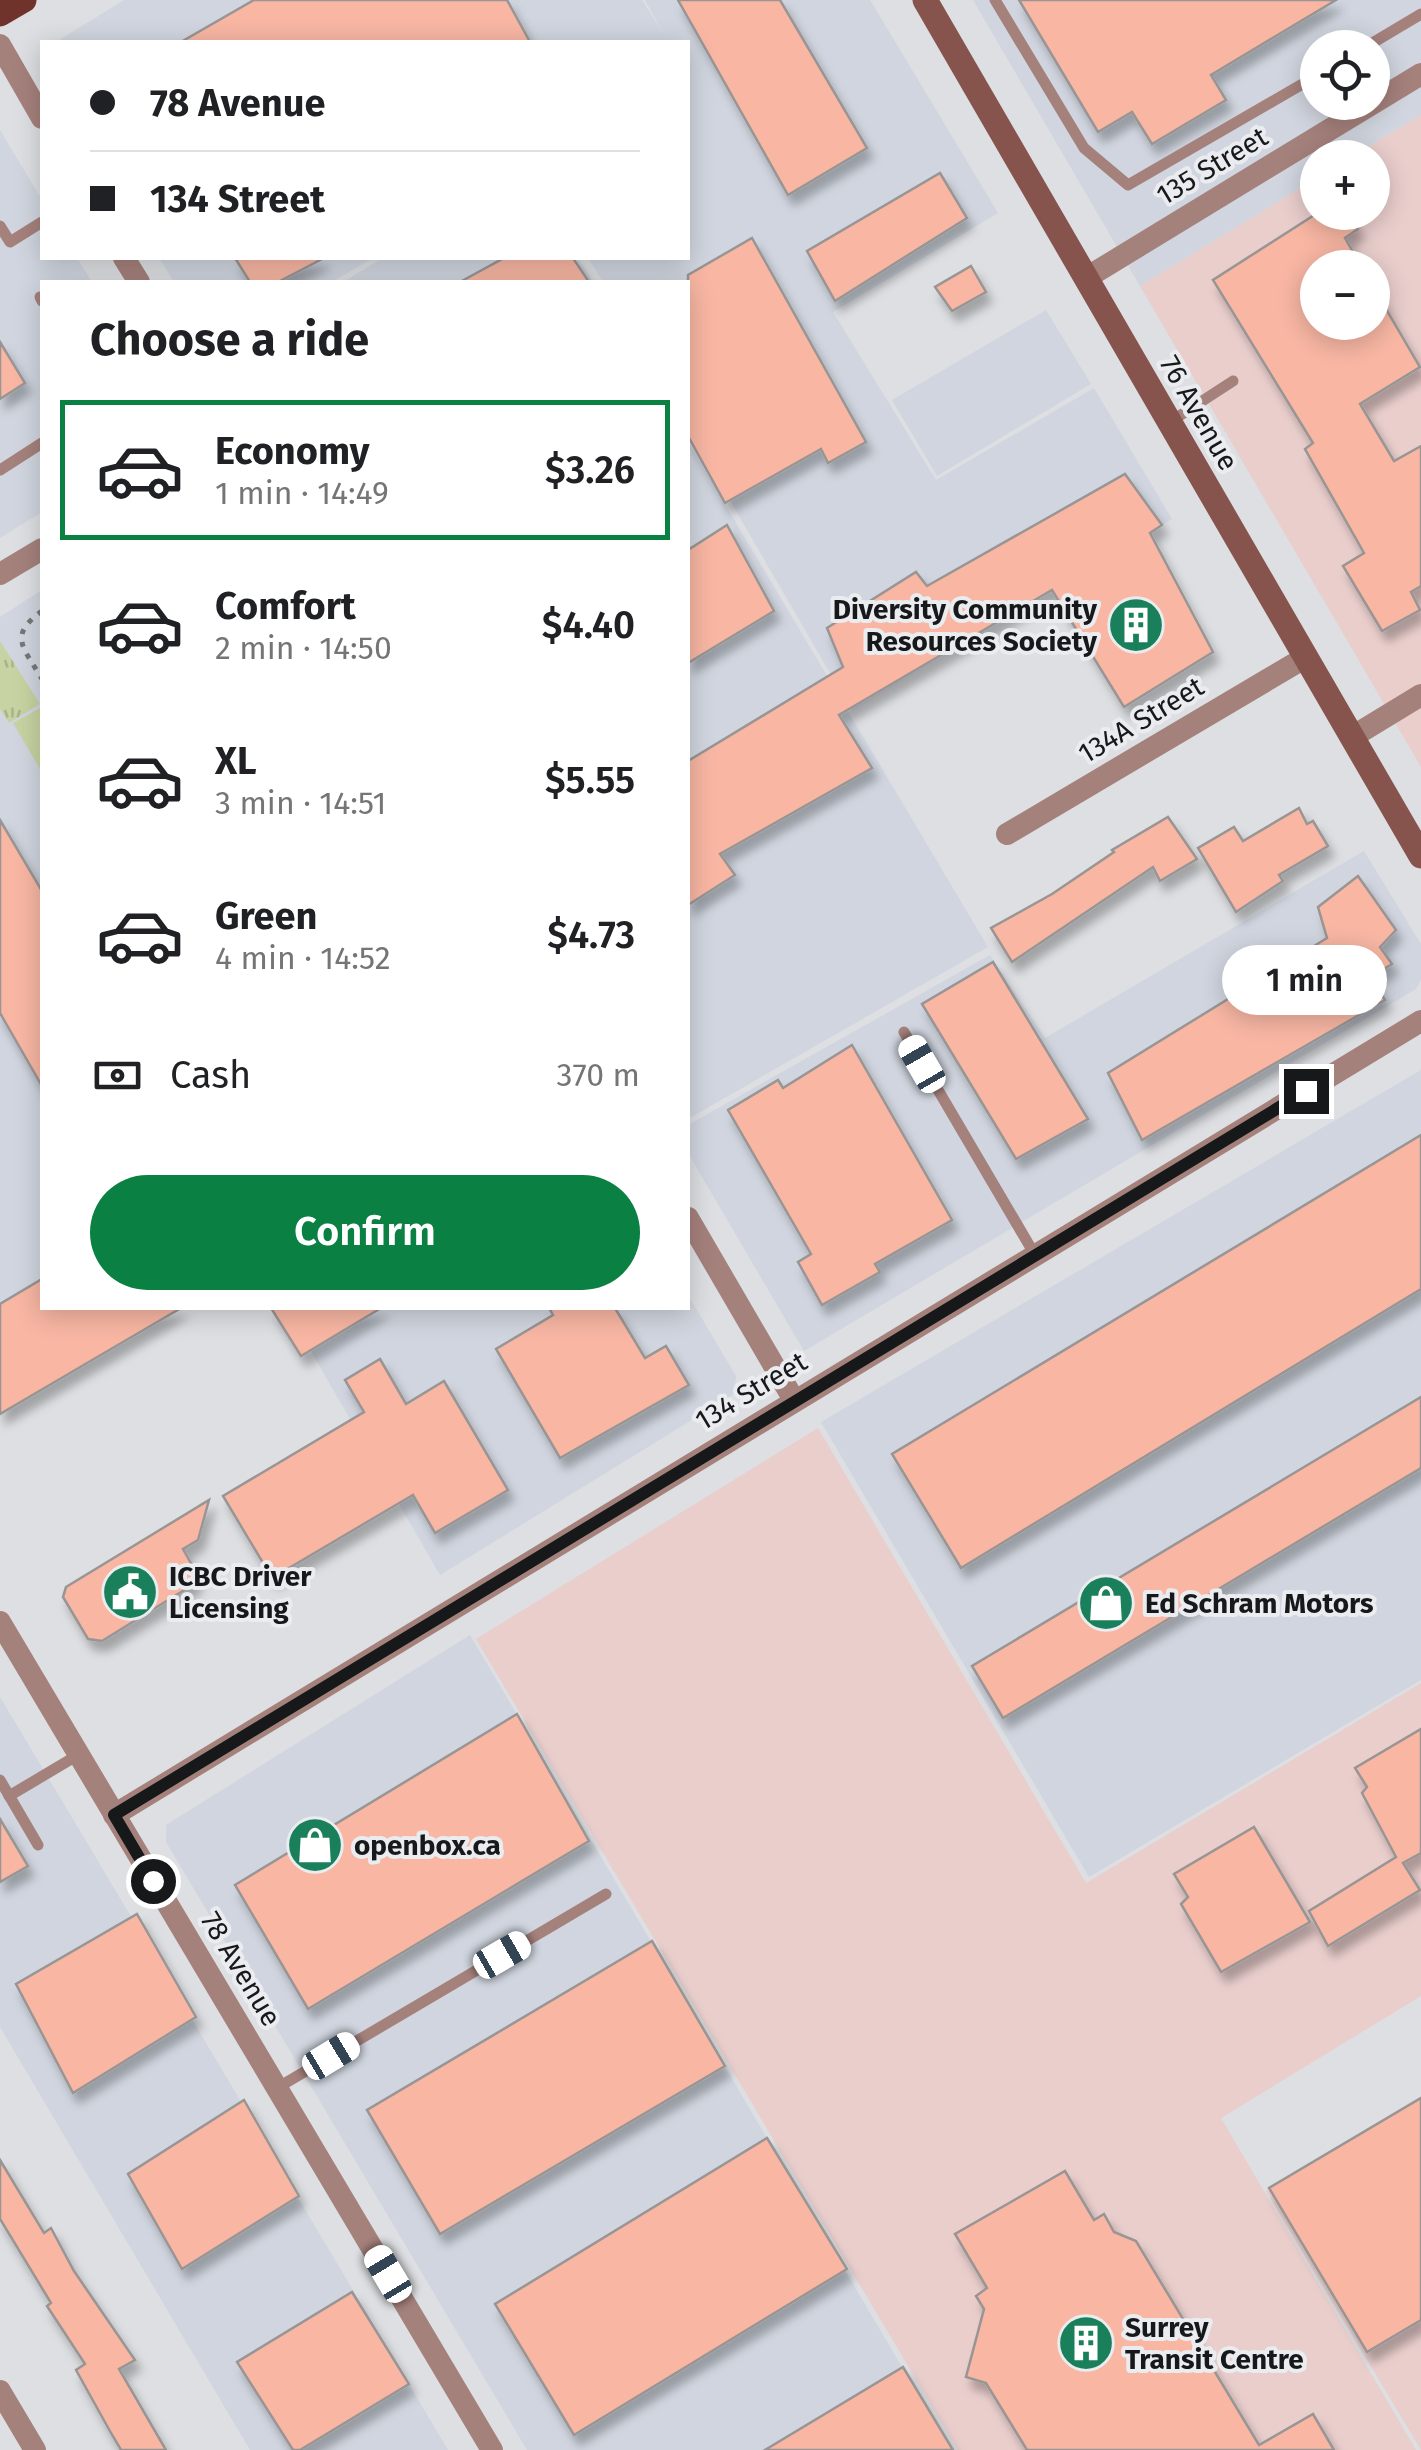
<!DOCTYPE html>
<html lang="en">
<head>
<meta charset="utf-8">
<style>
  body { margin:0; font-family:"Fira Sans",sans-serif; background:#f6f6f6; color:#202124; height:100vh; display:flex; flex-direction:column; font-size:38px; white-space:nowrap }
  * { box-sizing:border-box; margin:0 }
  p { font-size:32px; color:#757577 }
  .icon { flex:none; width:55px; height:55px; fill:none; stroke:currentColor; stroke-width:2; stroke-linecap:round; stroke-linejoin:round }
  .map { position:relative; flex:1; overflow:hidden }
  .drawer { position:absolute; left:40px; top:280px; width:650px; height:1030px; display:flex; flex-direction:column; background:#fff; border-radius:0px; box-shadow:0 5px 25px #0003 }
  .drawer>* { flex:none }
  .hud { position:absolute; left:40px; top:40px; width:650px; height:220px; border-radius:0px; box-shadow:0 5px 25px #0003; display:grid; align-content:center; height:220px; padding:0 50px; background:#fff }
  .buttons { position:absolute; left:1300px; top:30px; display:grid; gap:20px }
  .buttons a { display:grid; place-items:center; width:90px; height:90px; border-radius:50%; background:#fff; box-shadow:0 5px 25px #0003; font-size:50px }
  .end { position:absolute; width:45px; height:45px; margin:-22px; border:12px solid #171819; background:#fff; box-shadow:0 0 0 5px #fff }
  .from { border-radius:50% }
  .bubble { position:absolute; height:70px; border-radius:35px; background:#fff; box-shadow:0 5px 25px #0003; font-size:32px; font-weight:600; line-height:70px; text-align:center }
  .car { position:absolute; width:30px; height:60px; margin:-30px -15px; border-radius:12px; box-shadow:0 0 8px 2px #0007; background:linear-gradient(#fff 24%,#345 0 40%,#fff 0 76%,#345 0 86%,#fff 0) }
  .hud b { display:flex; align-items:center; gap:35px; height:95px; font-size:38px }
  .hud b+b { border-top:2px solid #e0e0e0 }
  .hud i { width:25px; height:25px; background:#202124 }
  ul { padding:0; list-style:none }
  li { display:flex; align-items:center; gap:30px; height:140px; margin:0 20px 15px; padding:0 30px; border:5px solid transparent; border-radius:0px }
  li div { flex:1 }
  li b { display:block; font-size:38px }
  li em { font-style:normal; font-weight:600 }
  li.selected { border-color:#0b8043 }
  li>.icon { width:90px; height:90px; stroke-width:1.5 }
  h2 { padding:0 50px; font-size:45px; line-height:120px }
  .pay { display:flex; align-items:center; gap:25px; height:110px; padding:0 50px; font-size:38px }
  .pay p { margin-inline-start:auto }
  .button { display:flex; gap:20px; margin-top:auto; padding:20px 50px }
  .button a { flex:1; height:115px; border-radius:60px; background:#0b8043; color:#fff; font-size:40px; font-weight:600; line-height:115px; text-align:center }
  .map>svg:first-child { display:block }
  .built { fill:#d0d5df; fill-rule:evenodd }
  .industrial { fill:#e9cecc; fill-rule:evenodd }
  .park { fill:url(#park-tufts) }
  .garden { fill:#c7d3a2 }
  .building { fill:#f8b6a3; stroke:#999594; stroke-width:2.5; filter:url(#shadow) }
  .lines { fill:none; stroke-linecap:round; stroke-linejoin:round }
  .path { stroke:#757778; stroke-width:5; stroke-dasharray:5 8; stroke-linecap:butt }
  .service { stroke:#a5817c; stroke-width:11 }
  .minor { stroke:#a5817c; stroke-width:22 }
  .secondary { stroke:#86544d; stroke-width:25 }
  .primary { stroke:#6f332c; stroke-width:25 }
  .route { stroke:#171819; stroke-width:12 }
  .labels { text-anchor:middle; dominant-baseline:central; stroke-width:8; stroke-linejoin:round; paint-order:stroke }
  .street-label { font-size:28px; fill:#171819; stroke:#eaecef }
  .poi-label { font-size:28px; font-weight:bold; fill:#171819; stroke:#eaecef; text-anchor:start }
</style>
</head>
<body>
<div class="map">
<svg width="1421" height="2450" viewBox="0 0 1421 2450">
  <defs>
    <pattern id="park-tufts" width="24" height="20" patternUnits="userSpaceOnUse" patternTransform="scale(2.5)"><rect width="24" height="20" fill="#c7d3a2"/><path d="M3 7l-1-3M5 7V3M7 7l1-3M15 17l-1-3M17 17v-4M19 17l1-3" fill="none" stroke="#aab48b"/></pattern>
    <filter id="shadow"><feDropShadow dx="5.5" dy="10" stdDeviation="5" flood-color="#0004"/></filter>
  </defs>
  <rect width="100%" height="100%" fill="#dddfe2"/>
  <g class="built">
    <path d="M124,0H429L453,42H56Z"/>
    <path d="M438,0H642L663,33L645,0H870L998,213L833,312L936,480L1094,388L1172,519L852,711L688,428V282H603L588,258H688V42H463Z"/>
    <path d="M973,0H1421V115L1351,157L1318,158L1317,178L1140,286ZM1318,48H1372V102H1318Z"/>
    <path d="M0,130L42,200V258H77L92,282H42V512L0,538Z"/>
    <path d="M159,258H373L332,282H174Z"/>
    <path d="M383,258H578L593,282H343Z"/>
    <path d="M1046,310L1091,384L937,476L892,400Z"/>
    <path d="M688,442L988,947L688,1119Z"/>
    <path d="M42,590V889L0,819V617Z"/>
    <path d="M0,827L42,896V1308H182L0,1415Z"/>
    <path d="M1364,851L1421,944V980L1416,989L804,1351L688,1153V1125L990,955L1045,1038Z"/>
    <path d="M1421,1070V1680L1089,1877L821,1422Z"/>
    <path d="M688,1295L736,1376L734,1394L440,1575L286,1308H688Z"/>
    <path d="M470,1635L951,2450H527L166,1842V1825Z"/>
    <path d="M0,1697L86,1841L448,2450H250L0,2027Z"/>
  </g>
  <g class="industrial">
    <path d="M1421,115V767L1140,286L1317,178L1318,212H1372V158L1351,157ZM1318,268H1372V322H1318Z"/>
    <path d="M818,1428L1086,1883L1421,1683V1996L1221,2118L1416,2450H958L476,1639Z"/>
    <path d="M1421,2096V2450L1266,2191Z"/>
  </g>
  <path class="park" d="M0,641L40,704L9,723L0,709Z"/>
  <path class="garden" d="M42,707V767L40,769L13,723Z"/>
  <g class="building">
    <path d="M254,0H507L530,42H181Z"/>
    <path d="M678,0H780L867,148L788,195Z"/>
    <path d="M1019,0H1336L1211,75L1226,100L1152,144L1132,112L1098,132Z"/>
    <path d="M940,173L967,218L835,301L807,251Z"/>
    <path d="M1319,212H1348L1358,229L1345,238L1362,268H1318V322H1372V285L1420,367L1360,404L1394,461L1421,446V586L1411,592L1420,610L1382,631L1343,566L1364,553L1305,449L1313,443L1213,280Z"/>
    <path d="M752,238L866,442L828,463L821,449L725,503L688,436V275Z"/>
    <path d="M235,258H324L278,282H250Z"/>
    <path d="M504,258H573L589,282H460Z"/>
    <path d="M971,266L986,292L952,311L935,287Z"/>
    <path d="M0,342L25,383L0,399Z"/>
    <path d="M1125,474L1162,525L1150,533L1213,652L1124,707L1052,590L839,715L872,768L720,854L735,875L688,905V761L843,667L827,628L916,572L927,586Z"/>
    <path d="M727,525L774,611L688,663V550Z"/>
    <path d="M1299,808L1307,824L1313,821L1328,846L1279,875L1283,881L1236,912L1198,848L1234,827L1243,841Z"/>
    <path d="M1168,817L1197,859L1160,881L1153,867L1012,962L991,928L1052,894L1114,852L1112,850Z"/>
    <path d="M0,820L42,891V1086L0,1013Z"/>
    <path d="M1358,876L1396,930L1380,947L1392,964L1371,977L1385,1000L1142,1140L1108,1073L1327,938L1318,907Z"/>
    <path d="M993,962L1088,1119L1016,1159L922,1004Z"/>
    <path d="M852,1045L952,1220L875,1264L880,1272L822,1305L798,1262L811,1254L728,1110L778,1080L783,1088Z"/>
    <path d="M1421,1135V1289L961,1568L892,1454Z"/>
    <path d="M42,1279V1308H181L0,1414V1304Z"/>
    <path d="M271,1308H381L301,1356Z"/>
    <path d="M549,1308H615L645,1358L666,1346L689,1385L560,1458L496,1349L553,1315Z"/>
    <path d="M380,1359L406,1404L444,1381L508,1490L435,1533L413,1495L272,1578L223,1496L364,1412L345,1380Z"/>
    <path d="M1421,1397V1468L1003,1718L972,1666Z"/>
    <path d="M209,1500L198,1540L183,1549L197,1574L194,1584L102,1641L88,1639L63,1597L66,1587Z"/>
    <path d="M517,1714L589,1841L308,2009L235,1885Z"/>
    <path d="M1421,1729V1853L1403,1863L1420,1890L1328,1946L1309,1911L1396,1857L1362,1793L1367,1787L1355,1768Z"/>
    <path d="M0,1819L28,1866L0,1882Z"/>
    <path d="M1254,1827L1310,1922L1221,1972L1181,1904L1188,1897L1174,1874Z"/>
    <path d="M137,1914L196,2017L73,2093L16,1984Z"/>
    <path d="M652,1941L725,2066L440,2234L367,2110Z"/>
    <path d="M1421,2098V2320L1367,2352L1269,2188Z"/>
    <path d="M244,2100L299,2196L182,2269L128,2174Z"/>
    <path d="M767,2138L847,2269L574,2435L495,2304Z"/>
    <path d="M0,2160L44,2233L51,2228L74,2271L135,2360L119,2369L166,2450H121L111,2433L76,2370L85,2364L47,2306L51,2303L0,2219Z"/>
    <path d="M1065,2171L1094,2220L1104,2214L1114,2232L1136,2241L1259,2445L1313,2414L1334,2450H1027L986,2383L966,2377L984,2309L976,2296L987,2288L955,2234Z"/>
    <path d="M352,2292L409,2384L300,2450H293L237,2362Z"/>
    <path d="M903,2367L953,2450H765Z"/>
  </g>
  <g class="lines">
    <path class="path" d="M42,611C7,636 24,648 42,679"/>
    <g class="service">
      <path d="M995,0L1084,148L1128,185L1318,75"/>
      <path d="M1364,48L1421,14"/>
      <path d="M0,226L10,242L42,222"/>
      <path d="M40,297L42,301"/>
      <path d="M1170,422L1233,381"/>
      <path d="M0,470L42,443"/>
      <path d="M904,1032L1035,1255"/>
      <path d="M0,1780L38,1845"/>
      <path d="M9,1796L78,1755"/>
      <path d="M277,2088L606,1894"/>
    </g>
    <g class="minor">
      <path d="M0,45L42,118"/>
      <path d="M124,258L139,282"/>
      <path d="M1086,278L1421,74"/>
      <path d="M0,574L42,549"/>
      <path d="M1352,737L1421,695"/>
      <path d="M1007,834L1306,657"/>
      <path d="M688,1218L794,1400"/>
      <path d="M0,1622L492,2450"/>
      <path d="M114,1815L1421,1021"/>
      <path d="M0,2391L35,2450"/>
    </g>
    <path class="secondary" d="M925,0L1421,856"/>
    <path class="primary" d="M0,14L24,0"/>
  </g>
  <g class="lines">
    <path class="route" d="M153,1881L114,1815L1306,1091"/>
  </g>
  <defs>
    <g id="building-disc" transform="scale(2.875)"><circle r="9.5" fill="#1a805b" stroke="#eaecef"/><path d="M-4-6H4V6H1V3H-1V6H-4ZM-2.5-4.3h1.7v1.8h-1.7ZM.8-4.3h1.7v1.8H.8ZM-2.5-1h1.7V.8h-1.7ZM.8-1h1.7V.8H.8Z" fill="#fff"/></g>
    <g id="civic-disc" transform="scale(2.875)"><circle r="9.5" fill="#1a805b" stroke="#eaecef"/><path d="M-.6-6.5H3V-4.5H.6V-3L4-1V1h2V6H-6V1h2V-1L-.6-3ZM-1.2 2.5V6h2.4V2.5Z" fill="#fff"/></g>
    <g id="shop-disc" transform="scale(2.875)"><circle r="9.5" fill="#1a805b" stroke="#eaecef"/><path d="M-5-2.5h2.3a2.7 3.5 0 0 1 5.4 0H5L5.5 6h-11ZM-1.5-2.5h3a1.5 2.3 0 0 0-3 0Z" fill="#fff"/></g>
  </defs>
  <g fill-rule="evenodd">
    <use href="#building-disc" x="1136" y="625"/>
    <use href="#civic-disc" x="130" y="1592"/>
    <use href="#shop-disc" x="1106" y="1603"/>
    <use href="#shop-disc" x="315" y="1845"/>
    <use href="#building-disc" x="1086" y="2343"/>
  </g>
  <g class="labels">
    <g class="street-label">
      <text transform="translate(1212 166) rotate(-31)">135 Street</text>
      <text transform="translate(1199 413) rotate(60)">76 Avenue</text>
      <text transform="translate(1141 720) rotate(-31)">134A Street</text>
      <text transform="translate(751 1391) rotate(-31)">134 Street</text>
      <text transform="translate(241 1969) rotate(59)">78 Avenue</text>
    </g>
    <g class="poi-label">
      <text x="1097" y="609" text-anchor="end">Diversity Community<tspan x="1097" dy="32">Resources Society</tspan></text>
      <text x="169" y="1576">ICBC Driver<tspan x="169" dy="32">Licensing</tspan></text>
      <text x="1145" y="1603">Ed Schram Motors</text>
      <text x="354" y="1845">openbox.ca</text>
      <text x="1125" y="2327">Surrey<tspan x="1125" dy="32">Transit Centre</tspan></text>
    </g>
  </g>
</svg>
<div class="buttons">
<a><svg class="icon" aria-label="locate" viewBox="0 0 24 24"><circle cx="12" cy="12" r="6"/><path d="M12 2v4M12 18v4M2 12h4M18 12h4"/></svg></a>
<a>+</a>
<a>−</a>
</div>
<i class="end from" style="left:153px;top:1881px"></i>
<i class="end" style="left:1306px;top:1091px"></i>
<div class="bubble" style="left:1222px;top:945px;width:165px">1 min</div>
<i class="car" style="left:922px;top:1064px;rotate:330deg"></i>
<i class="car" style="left:502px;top:1955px;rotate:60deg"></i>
<i class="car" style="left:331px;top:2056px;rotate:59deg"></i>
<i class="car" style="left:388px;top:2274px;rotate:329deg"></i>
<div class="hud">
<b><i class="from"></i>78 Avenue</b>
<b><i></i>134 Street</b>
</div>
<section class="drawer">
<h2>Choose a ride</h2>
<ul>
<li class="selected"><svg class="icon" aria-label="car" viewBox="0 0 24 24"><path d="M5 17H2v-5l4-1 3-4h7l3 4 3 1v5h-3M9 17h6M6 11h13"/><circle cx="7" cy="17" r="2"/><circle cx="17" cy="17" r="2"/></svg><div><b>Economy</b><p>1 min · 14:49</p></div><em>$3.26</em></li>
<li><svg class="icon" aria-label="car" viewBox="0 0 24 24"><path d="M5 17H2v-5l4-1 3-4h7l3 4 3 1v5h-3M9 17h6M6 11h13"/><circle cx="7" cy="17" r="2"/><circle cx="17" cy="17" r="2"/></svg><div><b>Comfort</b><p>2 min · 14:50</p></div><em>$4.40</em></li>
<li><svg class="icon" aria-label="car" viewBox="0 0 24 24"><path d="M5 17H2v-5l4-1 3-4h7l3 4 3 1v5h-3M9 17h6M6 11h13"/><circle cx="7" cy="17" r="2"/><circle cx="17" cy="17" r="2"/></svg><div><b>XL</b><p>3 min · 14:51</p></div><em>$5.55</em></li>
<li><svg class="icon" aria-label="car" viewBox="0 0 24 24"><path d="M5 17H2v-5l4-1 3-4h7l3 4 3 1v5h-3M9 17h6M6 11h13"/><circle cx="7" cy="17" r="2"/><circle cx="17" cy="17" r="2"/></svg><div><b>Green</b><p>4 min · 14:52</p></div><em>$4.73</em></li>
</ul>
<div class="pay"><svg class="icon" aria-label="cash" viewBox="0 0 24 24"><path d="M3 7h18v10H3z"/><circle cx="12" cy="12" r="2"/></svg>Cash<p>370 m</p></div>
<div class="button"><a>Confirm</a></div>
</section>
</div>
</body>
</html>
